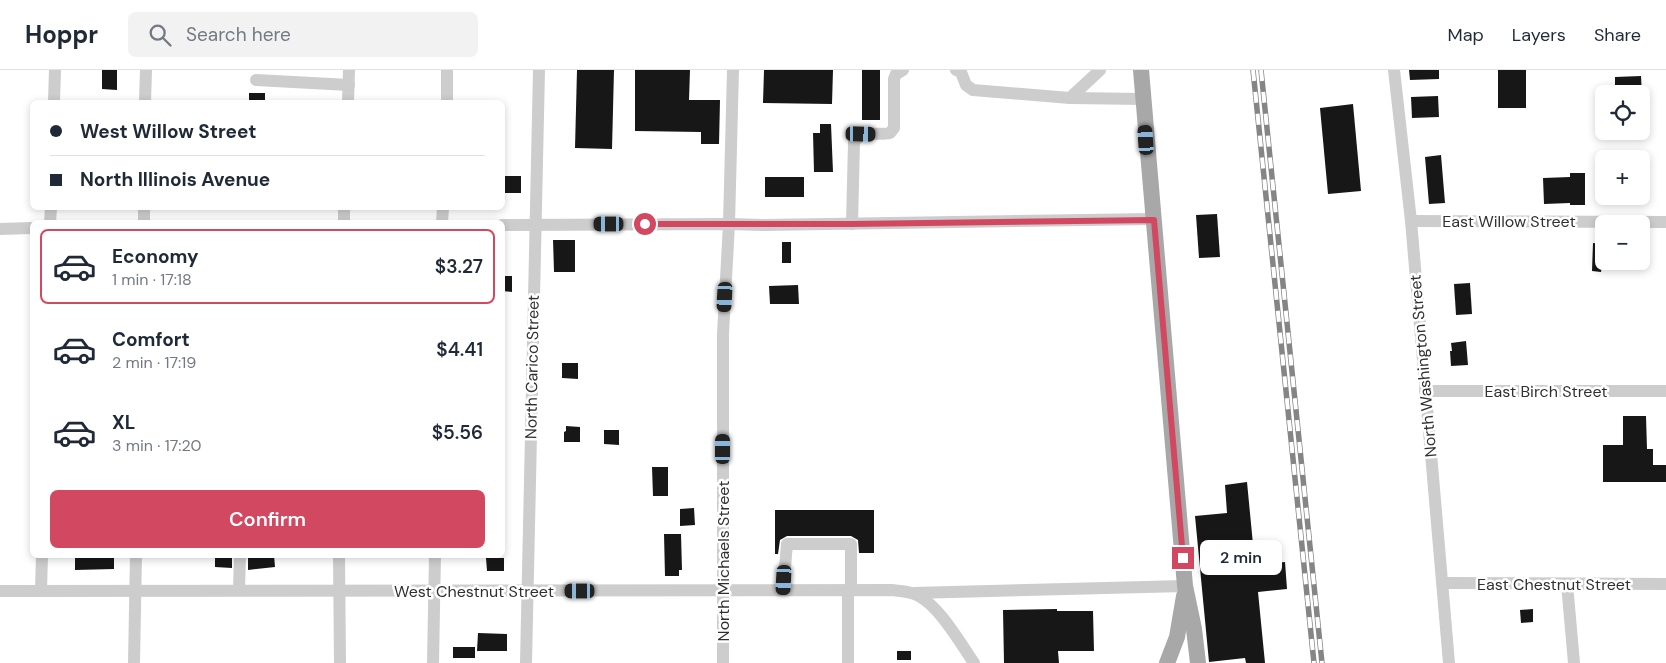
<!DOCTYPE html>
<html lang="en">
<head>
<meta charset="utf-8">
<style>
  body { margin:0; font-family:"DM Sans",sans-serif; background:#f2f2f3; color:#1f2937; height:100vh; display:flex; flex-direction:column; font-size:19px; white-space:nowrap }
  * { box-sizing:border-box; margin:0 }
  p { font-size:16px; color:#747a83 }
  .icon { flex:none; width:28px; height:28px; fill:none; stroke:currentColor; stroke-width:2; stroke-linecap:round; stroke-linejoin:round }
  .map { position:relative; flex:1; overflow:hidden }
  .side { position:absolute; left:30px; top:150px; width:475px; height:338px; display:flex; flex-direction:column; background:#fff; border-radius:8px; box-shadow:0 2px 8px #0003 }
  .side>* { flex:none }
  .hud { position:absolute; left:30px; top:30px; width:475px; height:110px; border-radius:8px; box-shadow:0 2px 8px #0003; display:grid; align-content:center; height:110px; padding:0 20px; background:#fff }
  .controls { position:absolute; left:1595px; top:15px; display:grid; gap:10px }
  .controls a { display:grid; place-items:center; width:55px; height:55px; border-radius:8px; background:#fff; box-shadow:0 2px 8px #0003; font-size:25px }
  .end { position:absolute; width:22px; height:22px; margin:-11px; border:6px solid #d24860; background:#fff; box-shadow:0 0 0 2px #fff }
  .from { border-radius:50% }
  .bubble { position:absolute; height:35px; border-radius:8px; background:#fff; box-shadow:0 2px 8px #0003; font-size:16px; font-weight:600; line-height:35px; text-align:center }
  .car { position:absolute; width:15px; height:30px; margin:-15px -8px; border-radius:6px; box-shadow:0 0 4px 1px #0007; background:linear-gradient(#222 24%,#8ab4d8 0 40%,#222 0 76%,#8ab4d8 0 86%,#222 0) }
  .hud b { display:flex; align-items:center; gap:18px; height:48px; font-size:19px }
  .hud b+b { border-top:1px solid #e0e1e3 }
  .hud i { width:12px; height:12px; background:#1f2937 }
  ul { padding:9px 0 0; list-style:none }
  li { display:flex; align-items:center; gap:15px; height:75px; margin:0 10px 8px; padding:0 10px; border:2px solid transparent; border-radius:8px }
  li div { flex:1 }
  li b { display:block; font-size:19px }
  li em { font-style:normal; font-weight:600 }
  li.selected { border-color:#d24860 }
  li>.icon { width:45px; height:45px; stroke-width:1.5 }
  .action { display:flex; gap:10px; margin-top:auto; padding:10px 20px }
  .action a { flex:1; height:58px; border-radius:8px; background:#d24860; color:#fff; font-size:20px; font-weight:600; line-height:58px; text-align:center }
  header { display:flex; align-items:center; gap:30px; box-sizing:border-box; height:70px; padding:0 25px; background:#fff; border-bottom:1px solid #e0e1e3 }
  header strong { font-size:24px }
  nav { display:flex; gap:28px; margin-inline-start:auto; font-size:18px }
  .search { width:350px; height:45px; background:#f2f2f3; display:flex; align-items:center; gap:12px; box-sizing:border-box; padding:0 18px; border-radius:8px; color:#747a83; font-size:19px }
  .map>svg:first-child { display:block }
  .building { fill:#171717 }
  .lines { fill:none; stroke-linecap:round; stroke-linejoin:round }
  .minor { stroke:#cdcdcd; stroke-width:12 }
  .major { stroke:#a8a8a8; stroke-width:16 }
  .rail-casing { stroke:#858585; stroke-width:5.5 }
  .rail { stroke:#fff; stroke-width:4; stroke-dasharray:11; stroke-linecap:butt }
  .route { stroke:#d24860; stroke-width:6 }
  .labels { text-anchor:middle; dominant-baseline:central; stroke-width:5; stroke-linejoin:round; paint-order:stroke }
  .street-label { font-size:16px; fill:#303030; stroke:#fff }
</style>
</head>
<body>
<header>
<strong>Hoppr</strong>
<div class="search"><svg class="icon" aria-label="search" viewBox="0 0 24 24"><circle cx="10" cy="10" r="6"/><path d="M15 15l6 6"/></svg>Search here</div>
<nav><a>Map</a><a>Layers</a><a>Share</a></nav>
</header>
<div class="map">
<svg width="1666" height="593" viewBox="0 0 1666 593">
  <rect width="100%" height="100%" fill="#fff"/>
  <g class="building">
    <path d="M102,0H117V20L102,19Z"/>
    <path d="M577,0H614L612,79L575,78Z"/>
    <path d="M635,0H690L689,30H720L719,74H701V62L635,61Z"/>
    <path d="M764,0H833L832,34L763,33Z"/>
    <rect x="862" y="0" width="18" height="50"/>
    <path d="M1409,0H1439V9L1410,10Z"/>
    <rect x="1498" y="0" width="28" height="38"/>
    <path d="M1641,6L1642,24H1615V7Z"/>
    <rect x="249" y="23" width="16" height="9"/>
    <path d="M1438,26L1439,47L1412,48L1411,27Z"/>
    <path d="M1353,34L1361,121L1328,124L1320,38Z"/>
    <path d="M820,54H831L833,102H814L813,63H820Z"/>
    <path d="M1441,85L1445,133L1429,134L1425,87Z"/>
    <path d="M1570,103H1585V135H1570V133L1544,134L1543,108L1570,107Z"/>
    <rect x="502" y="106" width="19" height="17"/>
    <rect x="765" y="107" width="39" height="20"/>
    <path d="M1217,144L1220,187L1199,188L1196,145Z"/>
    <path d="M553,170H575V202H554Z"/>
    <rect x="782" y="172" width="9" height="21"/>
    <path d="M1593,173L1604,174V196H1602L1601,202L1592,201Z"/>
    <path d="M502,206H512V222L502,221Z"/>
    <path d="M1470,213L1472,244L1456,245L1454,214Z"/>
    <path d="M798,215L799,234H770L769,216Z"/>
    <path d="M1466,271L1468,295L1451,296L1450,281H1452L1451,273Z"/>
    <path d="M562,293H578V309L562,308Z"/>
    <path d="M1623,346H1646L1647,379H1653V395H1666V412H1603V375H1623Z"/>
    <path d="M566,356L580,357V372H564V362L566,361Z"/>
    <path d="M604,360H619V375L604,374Z"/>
    <path d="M652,397H668V426H653Z"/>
    <path d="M1247,412L1255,495L1285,492L1287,519L1258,522L1265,593H1246L1245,588L1209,592L1195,446L1227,443L1225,415Z"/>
    <path d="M694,438L695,455L680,456V439Z"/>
    <path d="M775,440H874V483H859L858,470L851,466H787L780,470L778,484H775Z"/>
    <path d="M664,464H681L682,500H679V506H665Z"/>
    <path d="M75,485H114V499L75,500Z"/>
    <path d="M215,485H232V498L215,497Z"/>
    <path d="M248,485H274L275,497L248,500Z"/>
    <path d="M486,488H504V501H487Z"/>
    <path d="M1057,539V541H1093L1094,581H1058L1059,593H1004L1003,540Z"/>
    <path d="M1533,539V552L1521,553L1520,540Z"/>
    <path d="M478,563L507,564V581H477Z"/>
    <rect x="453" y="577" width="22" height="11"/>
    <rect x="897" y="581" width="14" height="9"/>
  </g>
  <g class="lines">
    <g class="minor">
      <path d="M956,0L961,2L966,15L973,20L1070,28L1144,29"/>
      <path d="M1394,0L1411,151L1449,593"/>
      <path d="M256,10L349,15"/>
      <path d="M1070,28L1100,0"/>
      <path d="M54,32L55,0"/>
      <path d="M145,32L146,0"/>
      <path d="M348,32L349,0"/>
      <path d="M447,32V0"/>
      <path d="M1411,151L1666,152"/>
      <path d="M50,152L51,138"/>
      <path d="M144,152V138"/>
      <path d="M344,152V138"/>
      <path d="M442,152L443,138"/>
      <path d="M852,154L854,72C861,59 878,66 890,63L894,58V9L896,4L903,0"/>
      <path d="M502,155L729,154L764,155L1154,149"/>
      <path d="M0,159L32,158"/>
      <path d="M1425,321H1666"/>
      <path d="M339,485L340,593"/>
      <path d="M1443,513L1666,514"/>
      <path d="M1567,514L1574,593"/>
      <path d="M239,520L240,485"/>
      <path d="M783,520L787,474H851V519"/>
      <path d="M0,521L891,520C898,521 905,521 911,523C936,529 960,573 974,593"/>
      <path d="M41,521L42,485"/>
      <path d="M913,523L1185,516"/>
      <path d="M134,593L136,485"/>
      <path d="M433,593L435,485"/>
      <path d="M526,593L539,0"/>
      <path d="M723,593V264L729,154L733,0"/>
      <path d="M848,593V519"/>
    </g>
    <g class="major">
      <path d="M1141,0L1185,516L1194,559L1198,593"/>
      <path d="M1167,593L1177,567L1184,526"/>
    </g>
    <g class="rail-casing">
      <g id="rail">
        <path d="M1253,0L1314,593"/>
        <path d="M1261,0L1322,593"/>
      </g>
    </g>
    <use href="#rail" class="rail"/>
  </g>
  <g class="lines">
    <path class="route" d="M645,154H852L1154,150L1183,488"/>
  </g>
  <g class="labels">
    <g class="street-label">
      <text x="1509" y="151">East Willow Street</text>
      <text transform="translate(1423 296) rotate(-95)">North Washington Street</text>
      <text transform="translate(532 297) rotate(-89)">North Carico Street</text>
      <text x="1546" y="321">East Birch Street</text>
      <text transform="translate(723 491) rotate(-90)">North Michaels Street</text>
      <text x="1554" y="514">East Chestnut Street</text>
      <text x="474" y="521">West Chestnut Street</text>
    </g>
  </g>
</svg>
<div class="controls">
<a><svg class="icon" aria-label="locate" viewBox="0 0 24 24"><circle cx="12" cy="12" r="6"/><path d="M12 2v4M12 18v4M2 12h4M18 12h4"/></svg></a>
<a>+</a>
<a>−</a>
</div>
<i class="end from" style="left:645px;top:154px"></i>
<i class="end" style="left:1183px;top:488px"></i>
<div class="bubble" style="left:1200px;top:470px;width:82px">2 min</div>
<i class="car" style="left:861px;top:64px;rotate:91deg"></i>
<i class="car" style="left:1146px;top:70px;rotate:356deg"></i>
<i class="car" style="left:609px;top:154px;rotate:270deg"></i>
<i class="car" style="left:725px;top:227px;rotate:183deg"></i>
<i class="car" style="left:723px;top:379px;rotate:0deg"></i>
<i class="car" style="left:784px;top:510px;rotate:183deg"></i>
<i class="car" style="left:580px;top:521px;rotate:270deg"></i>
<div class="hud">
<b><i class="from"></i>West Willow Street</b>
<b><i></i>North Illinois Avenue</b>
</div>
<section class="side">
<ul>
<li class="selected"><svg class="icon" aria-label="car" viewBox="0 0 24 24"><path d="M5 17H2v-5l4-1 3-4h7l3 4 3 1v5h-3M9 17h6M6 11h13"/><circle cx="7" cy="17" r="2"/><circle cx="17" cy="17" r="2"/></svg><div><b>Economy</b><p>1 min · 17:18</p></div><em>$3.27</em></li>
<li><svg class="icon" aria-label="car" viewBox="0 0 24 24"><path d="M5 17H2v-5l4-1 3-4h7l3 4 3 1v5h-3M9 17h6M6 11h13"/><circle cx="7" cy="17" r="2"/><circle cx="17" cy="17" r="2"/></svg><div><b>Comfort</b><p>2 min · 17:19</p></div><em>$4.41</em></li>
<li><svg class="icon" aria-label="car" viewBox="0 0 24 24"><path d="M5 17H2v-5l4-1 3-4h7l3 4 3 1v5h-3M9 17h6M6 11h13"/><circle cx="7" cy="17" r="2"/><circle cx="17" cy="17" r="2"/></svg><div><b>XL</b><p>3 min · 17:20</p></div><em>$5.56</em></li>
</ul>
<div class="action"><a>Confirm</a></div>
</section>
</div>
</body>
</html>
